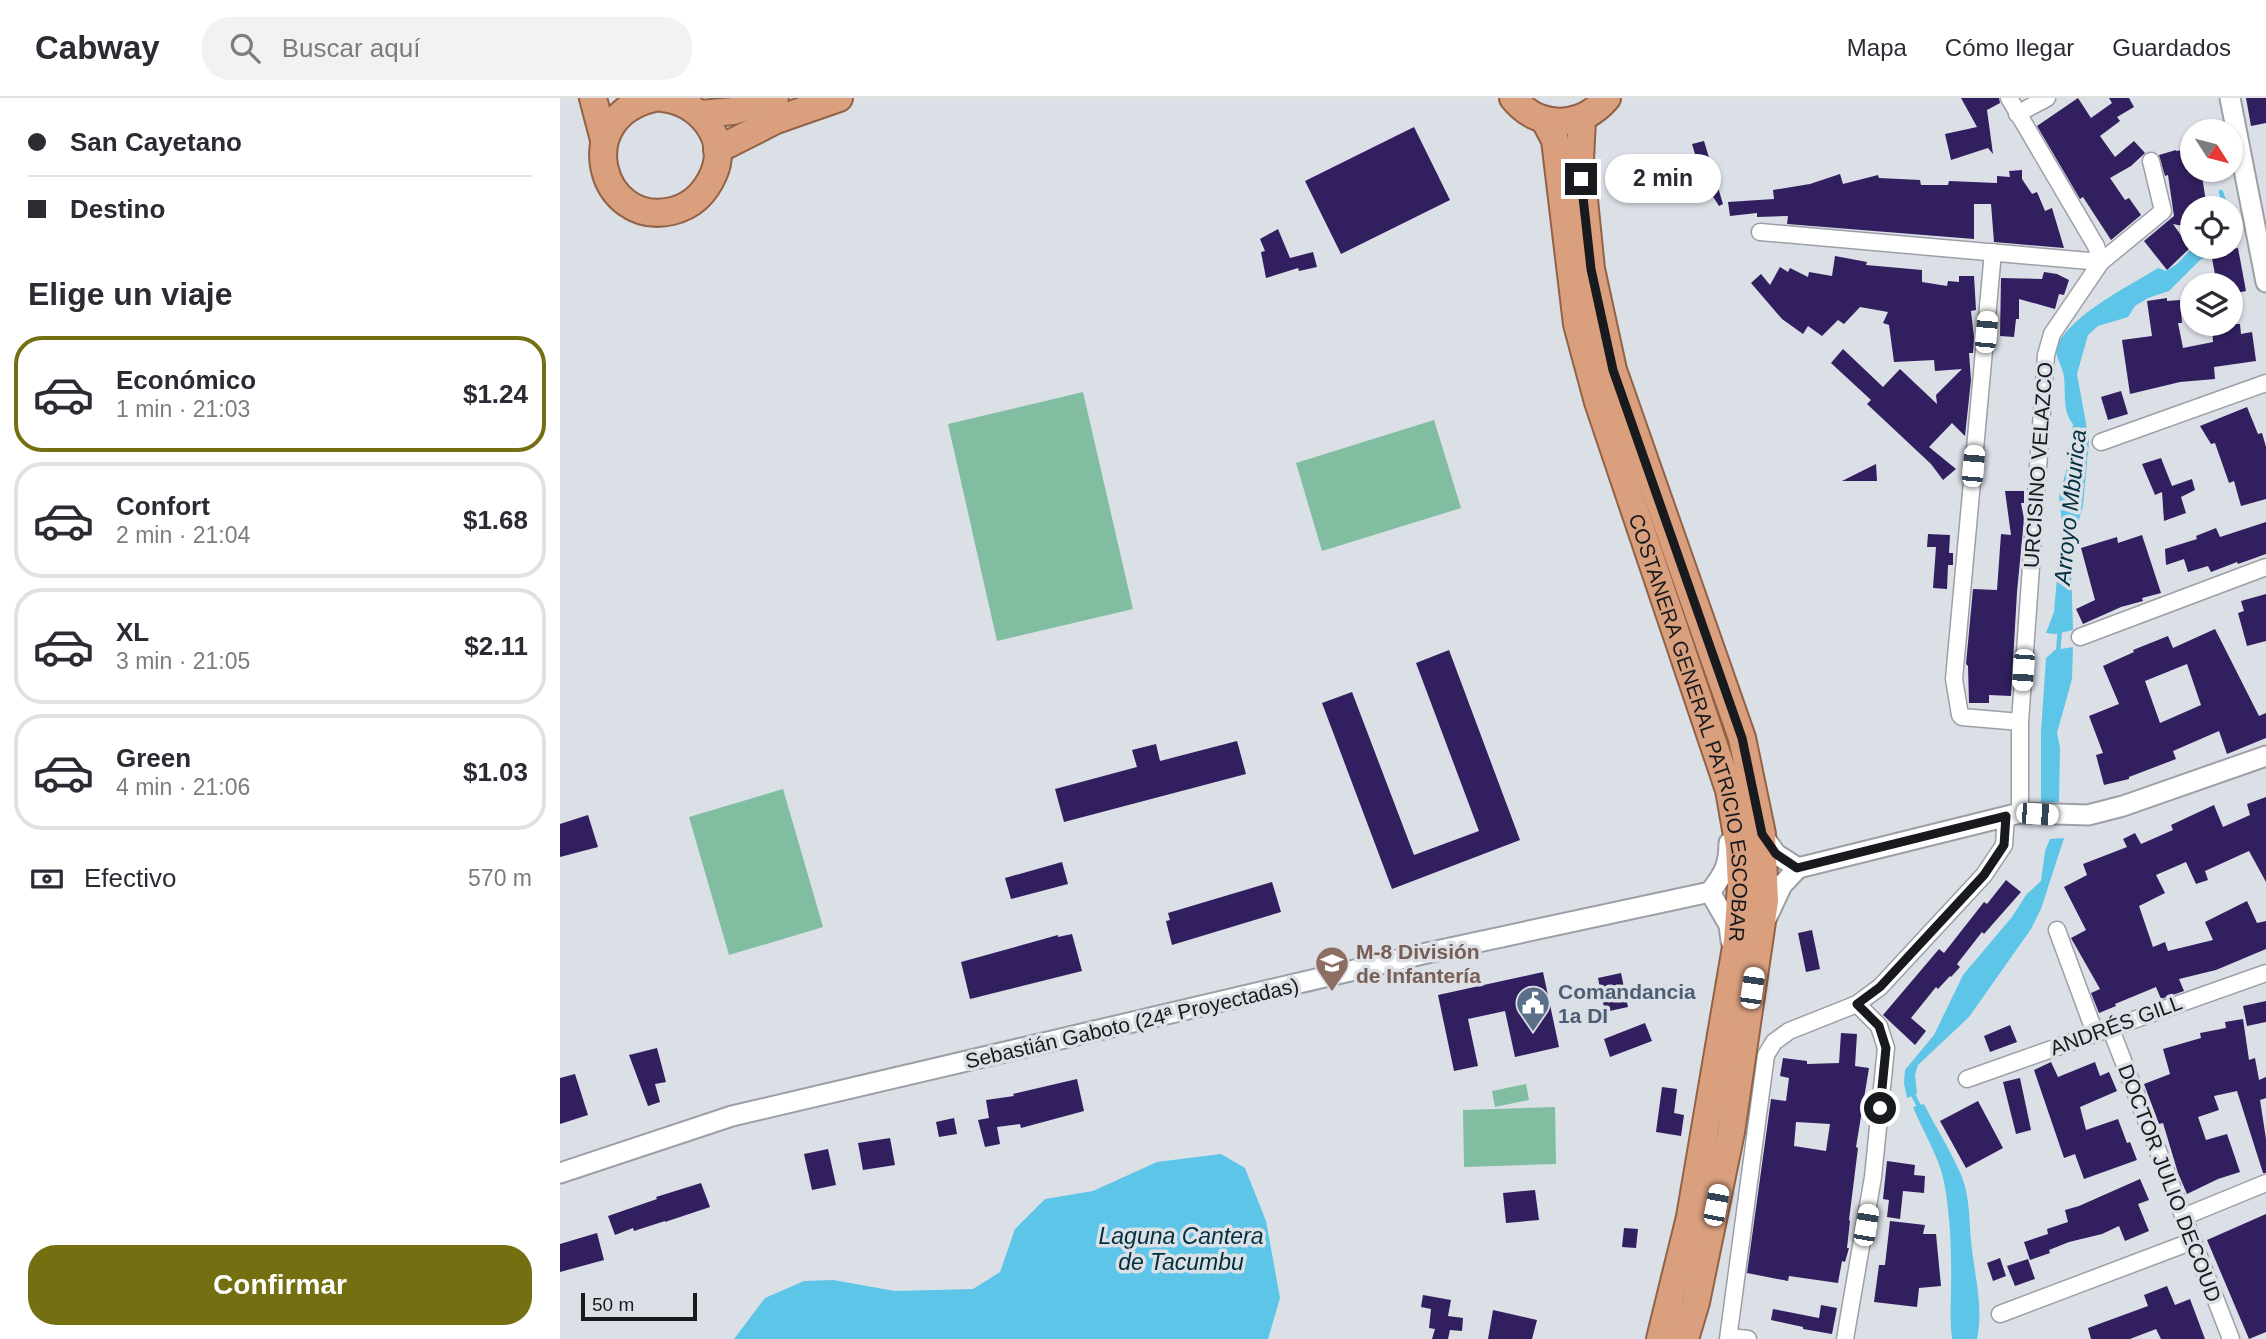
<!DOCTYPE html>
<html lang="es">
<head>
<meta charset="utf-8">
<style>
  body { margin:0; font-family:Arial,sans-serif; background:#f2f2f3; color:#2b2b33; height:100vh; display:flex; flex-direction:column; font-size:26px; white-space:nowrap }
  * { box-sizing:border-box; margin:0 }
  p { font-size:23px; color:#7c7c81 }
  .icon { flex:none; width:38px; height:38px; fill:none; stroke:currentColor; stroke-width:2; stroke-linecap:round; stroke-linejoin:round }
  .map { position:relative; flex:1; overflow:hidden }
  .drawer { display:flex; flex-direction:column; background:#fff; width:560px }
  .drawer>* { flex:none }
  .top-card { display:grid; align-content:center; height:154px; padding:0 28px; background:#fff }
  .needle { width:46px; rotate:126deg }
  .controls { position:absolute; left:1620px; top:21px; display:grid; gap:14px }
  .controls a { display:grid; place-items:center; width:63px; height:63px; border-radius:50%; background:#fff; box-shadow:0 2px 5px #0004; font-size:35px }
  .scale { position:absolute; left:21px; bottom:18px; width:116px; box-sizing:border-box; padding-left:7px; border:4px solid #191a1d; border-top:0; font-size:19px; line-height:24px; white-space:nowrap; color:#191a1d; -webkit-text-stroke:5px #dbdfe6; paint-order:stroke }
  .end { position:absolute; width:32px; height:32px; margin:-16px; border:9px solid #191a1d; background:#fff; box-shadow:0 0 0 4px #fff }
  .from { border-radius:50% }
  .bubble { position:absolute; height:49px; border-radius:24px; background:#fff; box-shadow:0 2px 5px #0004; font-size:23px; font-weight:800; line-height:49px; text-align:center }
  .car { position:absolute; width:21px; height:42px; margin:-21px -10px; border-radius:9px; box-shadow:0 0 5px 2px #0007; background:linear-gradient(#fff 24%,#345 0 40%,#fff 0 76%,#345 0 86%,#fff 0) }
  .top-card b { display:flex; align-items:center; gap:24px; height:66px; font-size:26px }
  .top-card b+b { border-top:2px solid #e1e1e2 }
  .top-card i { width:18px; height:18px; background:#2b2b33 }
  ul { padding:0; list-style:none }
  li { display:flex; align-items:center; gap:21px; height:116px; margin:0 14px 10px; padding:0 14px; border:4px solid #e1e1e2; border-radius:28px }
  li div { flex:1 }
  li b { display:block; font-size:26px }
  li em { font-style:normal; font-weight:800 }
  li.active { border-color:#747011 }
  li>.icon { width:63px; height:63px; stroke-width:1.5 }
  h2 { padding:0 28px; font-size:32px; line-height:84px }
  .pay { display:flex; align-items:center; gap:18px; height:77px; padding:0 28px; font-size:26px }
  .pay p { margin-inline-start:auto }
  .action { display:flex; gap:14px; margin-top:auto; padding:14px 28px }
  .action a { flex:1; height:80px; border-radius:28px; background:#747011; color:#fff; font-size:28px; font-weight:800; line-height:80px; text-align:center }
  header { display:flex; align-items:center; gap:42px; box-sizing:border-box; height:98px; padding:0 35px; background:#fff; border-bottom:2px solid #e1e1e2 }
  header strong { font-size:33px }
  nav { display:flex; gap:38px; margin-inline-start:auto; font-size:24px }
  .search { width:490px; height:63px; background:#f2f2f3; display:flex; align-items:center; gap:18px; box-sizing:border-box; padding:0 24px; border-radius:28px; color:#7c7c81; font-size:26px }
  main { display:flex; flex:1; min-height:0 }
  .map>svg:first-child { display:block }
  .green { fill:#80bda1 }
  .water { fill:#5dc5e7 }
  .lines { fill:none; stroke-linecap:round; stroke-linejoin:round }
  .stream { stroke:#5dc5e7; stroke-width:4.5 }
  .building { fill:#321f5f; fill-rule:evenodd }
  .minor-casing { stroke:#9c9fa6; stroke-width:19 }
  .tertiary-casing { stroke:#9c9fa6; stroke-width:23 }
  .trunk-casing { stroke:#916247; stroke-width:30 }
  .minor { stroke:#fff; stroke-width:16 }
  .tertiary { stroke:#fff; stroke-width:19 }
  .trunk { stroke:#daa07e; stroke-width:26 }
  .route { stroke:#191a1d; stroke-width:9 }
  .labels { text-anchor:middle; dominant-baseline:central; stroke-width:7; stroke-linejoin:round; paint-order:stroke }
  .street-label { font-size:21px; fill:#191a1d; stroke:#dbdfe6 }
  .education-label { font-size:21px; font-weight:bold; fill:#785e54; stroke:#dbdfe6; text-anchor:start }
  .service-label { font-size:21px; font-weight:bold; fill:#4e5e75; stroke:#dbdfe6; text-anchor:start }
  .water-label { font-size:23px; font-style:italic; fill:#00303e; stroke:#dbdfe6 }
</style>
</head>
<body>
<header>
<strong>Cabway</strong>
<div class="search"><svg class="icon" aria-label="search" viewBox="0 0 24 24"><circle cx="10" cy="10" r="6"/><path d="M15 15l6 6"/></svg>Buscar aquí</div>
<nav><a>Mapa</a><a>Cómo llegar</a><a>Guardados</a></nav>
</header>
<main>
<section class="drawer">
<div class="top-card">
<b><i class="from"></i>San Cayetano</b>
<b><i></i>Destino</b>
</div>
<h2>Elige un viaje</h2>
<ul>
<li class="active"><svg class="icon" aria-label="car" viewBox="0 0 24 24"><path d="M5 17H2v-5l4-1 3-4h7l3 4 3 1v5h-3M9 17h6M6 11h13"/><circle cx="7" cy="17" r="2"/><circle cx="17" cy="17" r="2"/></svg><div><b>Económico</b><p>1 min · 21:03</p></div><em>$1.24</em></li>
<li><svg class="icon" aria-label="car" viewBox="0 0 24 24"><path d="M5 17H2v-5l4-1 3-4h7l3 4 3 1v5h-3M9 17h6M6 11h13"/><circle cx="7" cy="17" r="2"/><circle cx="17" cy="17" r="2"/></svg><div><b>Confort</b><p>2 min · 21:04</p></div><em>$1.68</em></li>
<li><svg class="icon" aria-label="car" viewBox="0 0 24 24"><path d="M5 17H2v-5l4-1 3-4h7l3 4 3 1v5h-3M9 17h6M6 11h13"/><circle cx="7" cy="17" r="2"/><circle cx="17" cy="17" r="2"/></svg><div><b>XL</b><p>3 min · 21:05</p></div><em>$2.11</em></li>
<li><svg class="icon" aria-label="car" viewBox="0 0 24 24"><path d="M5 17H2v-5l4-1 3-4h7l3 4 3 1v5h-3M9 17h6M6 11h13"/><circle cx="7" cy="17" r="2"/><circle cx="17" cy="17" r="2"/></svg><div><b>Green</b><p>4 min · 21:06</p></div><em>$1.03</em></li>
</ul>
<div class="pay"><svg class="icon" aria-label="cash" viewBox="0 0 24 24"><path d="M3 7h18v10H3z"/><circle cx="12" cy="12" r="2"/></svg>Efectivo<p>570 m</p></div>
<div class="action"><a>Confirmar</a></div>
</section>
<div class="map">
<svg width="1706" height="1241" viewBox="0 0 1706 1241">
  <rect width="100%" height="100%" fill="#dbdfe6"/>
  <g class="green">
    <path d="M523,294L573,511L437,543L388,326Z"/>
    <path d="M874,322L901,410L762,453L736,365Z"/>
    <path d="M223,691L263,829L169,857L129,719Z"/>
    <path d="M966,986L969,1002L935,1009L932,993Z"/>
    <path d="M995,1009L996,1066L904,1069L903,1012Z"/>
  </g>
  <g class="water">
    <path d="M1633,149H1662L1640,162L1609,193L1588,200L1575,208L1568,219L1538,228L1528,237L1517,276L1529,342L1523,408L1513,442L1511,468L1513,532L1495,536L1486,535L1494,514L1502,425L1499,398L1511,355L1513,326C1502,312 1506,296 1504,279C1503,271 1497,260 1495,251C1511,216 1566,190 1598,170L1606,173L1617,166Z"/>
    <path d="M1513,549L1512,581L1497,635L1500,650L1499,704H1481V634L1486,560L1495,552Z"/>
    <path d="M1504,740L1481,811L1471,831L1409,919L1358,967L1355,977L1357,996L1347,1000L1344,985L1345,972L1374,937L1403,877L1452,819L1466,797L1481,783L1485,753L1490,741Z"/>
    <path d="M1364,1006C1376,1030 1391,1053 1402,1079C1410,1100 1409,1121 1411,1143C1414,1176 1424,1208 1417,1241H1392C1389,1215 1392,1191 1391,1165C1391,1139 1389,1110 1384,1084C1379,1058 1363,1034 1353,1009Z"/>
    <path d="M661,1056L685,1070L706,1123L720,1200L708,1241H174L205,1200L244,1183L273,1182L335,1193L413,1191L440,1174L455,1131L485,1101L533,1093L597,1064Z"/>
  </g>
  <g class="lines">
    <g class="stream">
      <path d="M1661,94L1666,110"/>
      <path d="M1498,556L1500,530"/>
      <path d="M1351,993L1360,1010"/>
    </g>
  </g>
  <g class="building">
    <path d="M1401,0H1439L1440,5L1427,12L1433,56L1428,50L1391,62L1385,36L1417,29Z"/>
    <path d="M1518,0L1531,20L1552,5L1549,0H1569L1574,9L1557,19L1560,23L1540,38L1555,59L1574,43L1585,55L1571,68L1550,80L1565,102L1569,100L1581,117L1551,142L1523,99L1520,101L1477,28Z"/>
    <path d="M1686,0H1706V25L1691,28Z"/>
    <path d="M854,29L890,102L781,156L745,83Z"/>
    <path d="M1144,43L1163,106L1159,108L1143,83L1132,46Z"/>
    <path d="M1633,50V72H1641L1647,110H1633V130L1613,126L1630,150L1607,172L1584,143L1614,118L1608,77L1605,78L1599,57L1616,52V53Z"/>
    <path d="M1462,72V81L1472,96L1477,94L1485,113L1492,110L1504,150L1434,144L1431,106H1414V141L1227,126L1228,118L1197,119V115L1170,118L1168,104L1214,101L1213,92L1250,86L1280,76L1283,86L1318,77L1319,80L1360,82L1361,87H1388L1389,83L1437,85V78L1450,79L1449,73Z"/>
    <path d="M718,131L730,160L753,154L757,169L739,173L738,170L706,180L701,154L705,153L700,141Z"/>
    <path d="M1678,150L1686,193L1671,196V187H1657L1651,155Z"/>
    <path d="M1275,158L1307,164L1306,167L1362,172V184L1387,188L1388,183L1399,184V178H1414L1416,212L1411,213L1414,239L1413,255H1409L1411,282L1405,338L1392,325L1369,349L1396,371L1383,382L1371,366L1307,306L1311,302L1271,265L1283,251L1323,289L1340,271L1377,306L1376,297L1402,271L1375,273L1374,262L1334,264L1329,227L1323,225L1328,214L1300,209L1284,226L1278,222L1262,238L1248,228L1243,236L1222,221L1191,185L1201,176L1210,187L1220,169L1228,174L1230,170L1248,179L1249,174L1272,178Z"/>
    <path d="M1484,174L1497,176L1509,182L1504,197L1499,196L1495,211L1459,201V221H1456L1454,239L1440,238L1441,180L1482,181Z"/>
    <path d="M1607,200V203L1620,202L1622,225H1618L1623,250L1653,244L1652,226H1680L1681,236L1692,234L1696,263L1654,269L1655,281L1620,284L1570,296L1562,242L1592,238L1587,203Z"/>
    <path d="M1561,293L1568,316L1548,322L1541,299Z"/>
    <path d="M1687,309L1698,336L1702,335L1706,349V401L1681,408L1674,383L1669,385L1655,345L1651,346L1640,328Z"/>
    <path d="M1601,360L1612,388L1632,381L1635,392L1621,399L1626,415L1604,423L1602,394L1595,397L1582,366Z"/>
    <path d="M1316,366L1317,383H1282Z"/>
    <path d="M1445,393H1464V405H1461L1464,421L1457,494L1451,598L1429,597V605H1409L1408,568L1406,566L1413,491L1437,492L1441,436L1451,437Z"/>
    <path d="M1706,424V456L1678,466L1677,464L1651,474L1648,468L1628,474L1624,461L1606,467L1605,451L1637,441L1636,438L1656,430L1660,439Z"/>
    <path d="M1368,436L1390,437L1389,455H1393V467H1388L1387,491L1373,490L1376,449H1367Z"/>
    <path d="M1582,437L1601,495L1582,500L1583,503L1561,509L1523,526L1516,511L1535,502L1521,450L1557,439L1558,445Z"/>
    <path d="M1706,496V543L1687,548L1678,515L1684,513L1681,503Z"/>
    <path d="M1655,531L1699,618L1706,615V640L1667,656L1659,633L1613,653L1616,661L1569,679V681L1544,687L1536,657L1543,655L1529,618L1559,606L1543,568L1574,554L1573,552L1608,538L1613,550ZM1627,566L1641,607L1600,625L1585,583Z"/>
    <path d="M889,552L960,742L832,791L762,605L792,594L854,757L919,733L856,565Z"/>
    <path d="M677,643L686,676L504,724L495,691L577,669L572,652L596,646L600,663Z"/>
    <path d="M1706,699V784L1689,753L1645,773L1648,782L1636,786L1626,764L1596,777L1605,795L1579,808L1593,849L1605,844L1608,853L1653,842L1645,824L1687,803L1697,825L1706,823V851L1656,872L1619,881L1624,893L1601,901L1596,889L1555,906L1556,908L1539,915L1531,895L1540,891L1511,840L1526,832L1504,789L1527,777L1523,766L1567,749L1563,741L1575,735L1581,746L1613,732L1611,727L1654,707L1663,729L1690,717L1687,706Z"/>
    <path d="M28,717L38,749L0,759V726Z"/>
    <path d="M502,764L508,786L451,801L445,780Z"/>
    <path d="M1446,782L1461,794L1424,836L1422,834L1397,866L1400,869L1391,879L1390,878L1378,891L1376,889L1351,920L1366,933L1355,947L1323,917L1379,851L1384,855L1424,804L1427,806Z"/>
    <path d="M712,784L721,814L612,847L606,823L610,822L608,815Z"/>
    <path d="M1252,832L1260,871L1246,874L1238,835Z"/>
    <path d="M512,836L522,873L410,901L401,864L498,837V839Z"/>
    <path d="M983,874L999,949L955,959L945,913L908,921L918,968L894,973L878,897Z"/>
    <path d="M1061,875L1068,909L1045,914L1038,880Z"/>
    <path d="M1706,903V924L1687,928L1683,908Z"/>
    <path d="M1683,921L1689,962L1695,960L1699,982L1706,979V1000L1700,1002L1706,1041V1075H1703L1677,993L1654,998L1659,1012L1638,1019L1646,1042L1667,1036L1680,1074L1658,1081L1627,1096L1618,1075L1603,1025L1599,1026L1584,986L1610,976L1603,951L1641,940L1640,935L1666,930L1665,924Z"/>
    <path d="M1085,925L1092,943L1050,959L1044,941Z"/>
    <path d="M1450,927L1457,944L1430,954L1424,938Z"/>
    <path d="M1281,935L1297,936L1295,968L1309,970L1296,1049L1298,1050L1289,1122L1290,1123L1287,1150H1289L1285,1164L1282,1163L1278,1185L1229,1178L1228,1183L1187,1175L1211,1001L1226,1003L1229,980L1220,978L1223,960L1247,963V966L1279,965ZM1236,1024L1270,1026L1266,1053L1234,1048Z"/>
    <path d="M97,950L106,984L95,986L100,1004L88,1008L69,957Z"/>
    <path d="M1491,964L1498,979L1535,964L1540,978L1549,974L1557,993L1520,1009L1526,1032L1558,1021L1567,1045L1570,1044L1577,1062L1524,1081L1515,1056L1504,1060L1474,972Z"/>
    <path d="M15,976L28,1017L0,1026V980Z"/>
    <path d="M1460,980L1471,1032L1456,1036L1443,984Z"/>
    <path d="M517,981L524,1013L461,1030L460,1026L437,1029L440,1046L425,1049L418,1022L429,1020L426,1002L454,998L453,996Z"/>
    <path d="M1102,989L1117,991L1114,1015L1124,1017L1121,1038L1096,1034Z"/>
    <path d="M1418,1003L1443,1050L1406,1070L1380,1023Z"/>
    <path d="M394,1020L397,1036L379,1039L376,1024Z"/>
    <path d="M330,1040L335,1067L303,1072L298,1045Z"/>
    <path d="M268,1051L276,1087L252,1092L244,1056Z"/>
    <path d="M1327,1063L1355,1067L1354,1077L1365,1078L1364,1095L1343,1093L1340,1121L1327,1119L1329,1102L1323,1101Z"/>
    <path d="M1580,1081L1589,1102L1578,1106L1589,1133L1565,1143L1559,1128L1542,1136L1509,1144L1489,1152L1490,1155L1470,1162L1464,1144L1488,1136L1487,1131L1508,1124L1505,1112L1519,1108Z"/>
    <path d="M141,1085L150,1109L105,1124V1123L74,1133L73,1130L55,1137L48,1118L97,1101L96,1099Z"/>
    <path d="M975,1092L979,1122L946,1125L943,1095Z"/>
    <path d="M1706,1116V1234L1689,1241L1647,1142Z"/>
    <path d="M1330,1123L1365,1127L1363,1136H1376L1381,1188L1359,1190L1357,1209L1314,1204L1319,1167H1325Z"/>
    <path d="M1064,1130L1078,1131L1076,1150L1062,1149Z"/>
    <path d="M37,1135L44,1162L0,1174V1146Z"/>
    <path d="M1440,1160L1446,1178L1433,1183L1427,1165Z"/>
    <path d="M1468,1161L1475,1181L1455,1188L1447,1168Z"/>
    <path d="M1607,1188L1615,1207L1630,1201L1645,1241H1601L1596,1231L1570,1241H1531L1528,1230L1588,1208L1584,1197Z"/>
    <path d="M863,1197L891,1202L888,1218L903,1220L902,1233L890,1232L888,1241H872L875,1231L869,1230L871,1211L861,1209Z"/>
    <path d="M1261,1207L1277,1210L1272,1236L1243,1231V1229L1211,1222L1213,1211L1259,1220Z"/>
    <path d="M933,1212L977,1222L972,1241H928Z"/>
  </g>
  <g class="lines">
    <g class="minor-casing">
      <g id="minor">
        <path d="M1449,0L1536,148L1541,164L1492,236L1486,257L1460,624V715"/>
        <path d="M1457,16L1487,0"/>
        <path d="M1200,134L1541,164L1603,113L1591,63"/>
        <path d="M1433,154L1394,581L1400,617L1402,619L1460,624"/>
        <path d="M1541,344L1706,285"/>
        <path d="M1520,539L1706,469"/>
        <path d="M1497,832L1535,935"/>
        <path d="M1550,929L1671,1241"/>
        <path d="M1407,981L1706,875"/>
        <path d="M1623,1119L1706,1085"/>
        <path d="M1440,1216L1633,1143"/>
        <path d="M1169,1239L1188,1241"/>
        <path d="M1168,1241L1206,957L1214,944L1229,933L1297,906L1320,889L1424,777L1444,747L1446,718"/>
        <path d="M1285,1241L1313,1079L1326,950L1319,928L1297,906"/>
      </g>
    </g>
    <g class="tertiary-casing">
      <g id="tertiary">
        <path d="M1670,0L1706,184"/>
        <path d="M1202,736L1216,756L1238,770"/>
        <path d="M1238,770L1460,715L1528,717L1563,708L1706,658"/>
        <path d="M1150,794C1164,776 1169,767 1169,745"/>
        <path d="M1150,794L1169,827L1171,843"/>
        <path d="M1207,819L1222,787L1238,770"/>
        <path d="M0,1075L172,1018L867,855L1150,794"/>
      </g>
    </g>
    <g class="trunk-casing">
      <g id="trunk">
        <path d="M33,0L44,42"/>
        <path d="M94,0C10,19 40,130 112,113C133,108 146,94 154,75C169,39 138,3 102,0"/>
        <path d="M953,0C979,32 1021,31 1047,0"/>
        <path d="M141,16L173,13L215,0"/>
        <path d="M1022,21L1020,62L1031,171L1053,272L1182,640L1202,736L1205,803L1171,1034L1136,1204L1125,1241"/>
        <path id="s1" d="M985,23L995,42L1017,226L1038,304L1169,692L1179,749L1181,787L1177,843L1130,1119L1100,1241"/>
        <path d="M157,52L216,22L279,0"/>
      </g>
    </g>
    <use href="#minor" class="minor"/>
    <use href="#tertiary" class="tertiary"/>
    <use href="#trunk" class="trunk"/>
  </g>
  <g class="lines">
    <path class="route" d="M1021,81L1031,171L1053,272L1182,640L1202,736L1216,756L1237,770L1446,718L1444,747L1424,777L1320,889L1297,906L1319,928L1326,950L1320,1010"/>
  </g>
  <defs>
    <g id="school-pin" transform="scale(1.75)"><path d="M0 17L-7.5 6A9.5 9.5 0 1 1 7.5 6Z" fill="#8d6e63" stroke="#dbdfe6"/><path d="M0-5L7-2L0 1L-7-2ZM-4 1L0 2.5L4 1V4Q0 6-4 4Z" fill="#fff"/></g>
    <g id="civic-pin" transform="scale(1.75)"><path d="M0 17L-7.5 6A9.5 9.5 0 1 1 7.5 6Z" fill="#5c6f8a" stroke="#dbdfe6"/><path d="M-.6-6.5H3V-4.5H.6V-3L4-1V1h2V6H-6V1h2V-1L-.6-3ZM-1.2 2.5V6h2.4V2.5Z" fill="#fff"/></g>
  </defs>
  <g fill-rule="evenodd">
    <use href="#school-pin" x="772" y="865"/>
    <use href="#civic-pin" x="973" y="905"/>
  </g>
  <g class="labels">
    <g class="street-label">
      <text transform="translate(1478 367) rotate(-86)">URCISINO VELAZCO</text>
      <text stroke="none"><textPath href="#s1" startOffset="628">COSTANERA GENERAL PATRICIO ESCOBAR</textPath></text>
      <text transform="translate(572 925) rotate(-13)">Sebastián Gaboto (24ª Proyectadas)</text>
      <text transform="translate(1556 927) rotate(-20)">ANDRÉS GILL</text>
      <text transform="translate(1610 1085) rotate(69)">DOCTOR JULIO DECOUD</text>
    </g>
    <g class="education-label">
      <text x="796" y="853">M-8 División<tspan x="796" dy="24">de Infantería</tspan></text>
    </g>
    <g class="service-label">
      <text x="998" y="893">Comandancia<tspan x="998" dy="24">1a DI</tspan></text>
    </g>
    <g class="water-label">
      <text transform="translate(1510 409) rotate(-84)">Arroyo Mburica</text>
      <text x="621" y="1138">Laguna Cantera<tspan x="621" dy="26">de Tacumbu</tspan></text>
    </g>
  </g>
</svg>
<div class="controls">
<a><svg class="needle" viewBox="-14 -14 28 28"><path d="M0-13l5 13h-10z" fill="#e53935"/><path d="M0 13l5-13h-10z" fill="#7c7c81"/></svg></a>
<a><svg class="icon" aria-label="locate" viewBox="0 0 24 24"><circle cx="12" cy="12" r="6"/><path d="M12 2v4M12 18v4M2 12h4M18 12h4"/></svg></a>
<a><svg class="icon" aria-label="layers" viewBox="0 0 24 24"><path d="M12 4l9 5-9 5-9-5zM3 14l9 5 9-5"/></svg></a>
</div>
<div class="scale">50 m</div>
<i class="end from" style="left:1320px;top:1010px"></i>
<i class="end" style="left:1021px;top:81px"></i>
<div class="bubble" style="left:1045px;top:56px;width:116px">2 min</div>
<i class="car" style="left:1426px;top:234px;rotate:5deg"></i>
<i class="car" style="left:1413px;top:368px;rotate:5deg"></i>
<i class="car" style="left:1463px;top:572px;rotate:184deg"></i>
<i class="car" style="left:1477px;top:716px;rotate:94deg"></i>
<i class="car" style="left:1192px;top:890px;rotate:8deg"></i>
<i class="car" style="left:1156px;top:1107px;rotate:11deg"></i>
<i class="car" style="left:1306px;top:1127px;rotate:10deg"></i>
</div>
</main>
</body>
</html>
